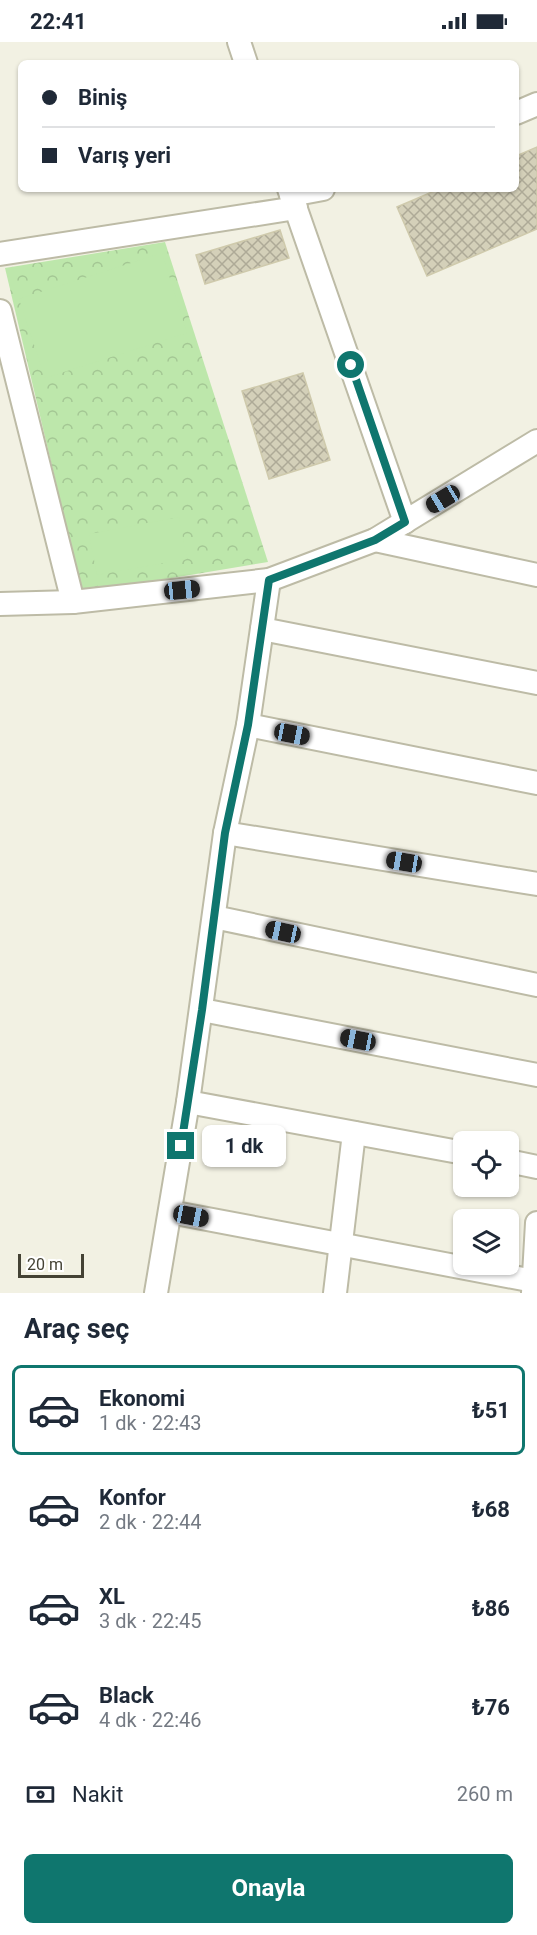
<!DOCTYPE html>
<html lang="tr">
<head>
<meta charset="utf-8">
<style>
  body { margin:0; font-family:Roboto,sans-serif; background:#f6f6f7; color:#1f2937; height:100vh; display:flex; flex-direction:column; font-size:22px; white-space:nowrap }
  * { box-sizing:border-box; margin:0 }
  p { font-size:20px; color:#747a83 }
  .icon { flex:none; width:33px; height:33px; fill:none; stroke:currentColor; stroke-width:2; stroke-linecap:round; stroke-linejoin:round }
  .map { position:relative; height:1251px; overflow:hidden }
  .side { display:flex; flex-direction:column; background:#fff; flex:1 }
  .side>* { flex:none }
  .banner { position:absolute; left:18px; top:18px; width:501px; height:132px; border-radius:9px; box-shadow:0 2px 4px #0004; display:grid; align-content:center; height:132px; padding:0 24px; background:#fff }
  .fabs { position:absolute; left:453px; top:1089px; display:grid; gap:12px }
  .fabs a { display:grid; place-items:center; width:66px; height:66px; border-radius:9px; background:#fff; box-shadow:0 2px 4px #0004; font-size:30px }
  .scale { position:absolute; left:18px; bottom:15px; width:66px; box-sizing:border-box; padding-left:6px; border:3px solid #444234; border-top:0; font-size:16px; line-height:21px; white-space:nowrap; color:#444234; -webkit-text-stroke:4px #fff; paint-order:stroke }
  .end { position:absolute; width:27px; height:27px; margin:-14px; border:8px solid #0f766e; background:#fff; box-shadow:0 0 0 3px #fff }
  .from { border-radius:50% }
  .bubble { position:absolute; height:42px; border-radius:9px; background:#fff; box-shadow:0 2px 4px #0004; font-size:20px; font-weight:700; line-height:42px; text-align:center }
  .car { position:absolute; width:18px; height:36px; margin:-18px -9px; border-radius:8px; box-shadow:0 0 4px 2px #0007; background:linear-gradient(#222 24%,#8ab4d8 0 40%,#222 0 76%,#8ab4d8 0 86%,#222 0) }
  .banner b { display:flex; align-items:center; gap:21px; height:57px; font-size:22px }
  .banner b+b { border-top:2px solid #e0e1e3 }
  .banner i { width:15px; height:15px; background:#1f2937 }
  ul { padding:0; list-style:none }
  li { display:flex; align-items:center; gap:18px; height:90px; margin:0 12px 9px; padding:0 12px; border:3px solid transparent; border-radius:9px }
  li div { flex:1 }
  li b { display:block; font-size:22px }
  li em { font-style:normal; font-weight:700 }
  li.current { border-color:#0f766e }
  li>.icon { width:54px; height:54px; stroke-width:1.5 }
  h2 { padding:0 24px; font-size:27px; line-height:72px }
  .pay { display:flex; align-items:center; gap:15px; height:66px; padding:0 24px; font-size:22px }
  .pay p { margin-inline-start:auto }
  .action { display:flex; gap:12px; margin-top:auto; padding:12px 24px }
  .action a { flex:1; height:69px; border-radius:9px; background:#0f766e; color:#fff; font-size:24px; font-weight:700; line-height:69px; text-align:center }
  .status { display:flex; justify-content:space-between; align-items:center; height:42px; padding:0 30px; background:#fff; direction:ltr }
  .status svg { height:16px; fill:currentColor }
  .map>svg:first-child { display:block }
  .park { fill:url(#park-crowns) }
  .garden { fill:#bde7ab }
  .building { fill:url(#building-cross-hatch); stroke:#cfcaac; stroke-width:1.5 }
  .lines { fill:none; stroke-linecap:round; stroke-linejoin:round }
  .minor-casing { stroke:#bdbba6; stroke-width:26 }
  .minor { stroke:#fff; stroke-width:22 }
  .route { stroke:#0f766e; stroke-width:8 }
</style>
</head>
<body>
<div class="status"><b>22:41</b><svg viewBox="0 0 49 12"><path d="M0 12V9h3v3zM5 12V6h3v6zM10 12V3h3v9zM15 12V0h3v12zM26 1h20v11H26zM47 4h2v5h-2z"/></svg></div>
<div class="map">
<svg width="537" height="1251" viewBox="0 0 537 1251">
  <defs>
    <pattern id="park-crowns" width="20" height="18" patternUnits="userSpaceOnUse" patternTransform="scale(1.5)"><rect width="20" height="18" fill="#bde7ab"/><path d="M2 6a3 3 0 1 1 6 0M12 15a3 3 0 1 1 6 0" fill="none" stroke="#a4c794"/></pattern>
    <pattern id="building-cross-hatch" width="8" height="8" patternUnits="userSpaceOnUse" patternTransform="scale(1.5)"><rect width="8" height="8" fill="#d4d0b9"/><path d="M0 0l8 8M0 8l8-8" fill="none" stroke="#aeaa97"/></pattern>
  </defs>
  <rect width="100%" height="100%" fill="#f2f1e3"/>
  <path class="park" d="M165,200L268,520L82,551L5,226Z"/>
  <g class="garden">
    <path d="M162,211L187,291L45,336L19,257Z"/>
    <path d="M179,475L187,517L97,533L89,492Z"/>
  </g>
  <g class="building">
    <path d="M537,105V187L427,234L397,165L439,147H516V114Z"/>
    <path d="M280,188L289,216L205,242L196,213Z"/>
    <path d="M303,331L330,418L269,437L242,349Z"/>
  </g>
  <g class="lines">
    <g class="minor-casing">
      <g id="minor">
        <path d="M239,0L246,21"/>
        <path d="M516,71L537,62"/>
        <path d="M289,147L405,480"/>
        <path d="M291,153L323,147"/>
        <path d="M0,212L296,166"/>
        <path d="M0,269L73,560"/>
        <path d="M375,498L537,533"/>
        <path d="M0,562L73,560L269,538L375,498L537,399"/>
        <path d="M262,587L537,641"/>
        <path d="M248,683L537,741"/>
        <path d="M225,791L537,842"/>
        <path d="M214,875L537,943"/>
        <path d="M202,968L537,1033"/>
        <path d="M188,1060L464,1111"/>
        <path d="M508,1119L537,1125"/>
        <path d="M170,1170L534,1239"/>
        <path d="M156,1251L188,1060L225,791L248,683L269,538"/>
        <path d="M335,1251L354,1091"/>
        <path d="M533,1251L537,1181"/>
      </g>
    </g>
    <use href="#minor" class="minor"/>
  </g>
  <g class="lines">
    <path class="route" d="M181,1104L202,968L225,791L248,683L269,538L375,498L405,480L351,323"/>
  </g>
</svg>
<div class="fabs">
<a><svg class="icon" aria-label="locate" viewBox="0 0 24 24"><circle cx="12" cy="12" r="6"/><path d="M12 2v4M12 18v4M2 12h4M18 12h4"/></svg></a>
<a><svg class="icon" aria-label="layers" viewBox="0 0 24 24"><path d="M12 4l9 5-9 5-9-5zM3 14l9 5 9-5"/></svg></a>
</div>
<div class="scale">20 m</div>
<i class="end from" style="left:351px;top:323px"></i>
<i class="end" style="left:181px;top:1104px"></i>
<div class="bubble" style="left:202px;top:1083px;width:84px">1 dk</div>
<i class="car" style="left:443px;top:457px;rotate:239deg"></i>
<i class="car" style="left:182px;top:548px;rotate:84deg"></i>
<i class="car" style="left:292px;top:692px;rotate:101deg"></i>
<i class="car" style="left:404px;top:820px;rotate:279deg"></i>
<i class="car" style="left:283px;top:890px;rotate:282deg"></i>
<i class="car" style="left:358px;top:998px;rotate:281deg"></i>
<i class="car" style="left:191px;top:1174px;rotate:101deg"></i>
<div class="banner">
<b><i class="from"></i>Biniş</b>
<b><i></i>Varış yeri</b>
</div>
</div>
<section class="side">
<h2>Araç seç</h2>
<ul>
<li class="current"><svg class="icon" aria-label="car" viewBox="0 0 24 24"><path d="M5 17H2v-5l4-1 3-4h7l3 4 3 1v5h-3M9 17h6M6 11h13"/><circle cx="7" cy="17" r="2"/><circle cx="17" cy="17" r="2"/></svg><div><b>Ekonomi</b><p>1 dk · 22:43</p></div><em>₺51</em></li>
<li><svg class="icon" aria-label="car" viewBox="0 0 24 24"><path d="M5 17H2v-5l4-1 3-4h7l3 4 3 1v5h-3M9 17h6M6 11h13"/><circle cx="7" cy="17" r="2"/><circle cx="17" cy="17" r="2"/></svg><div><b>Konfor</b><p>2 dk · 22:44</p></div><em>₺68</em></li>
<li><svg class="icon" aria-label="car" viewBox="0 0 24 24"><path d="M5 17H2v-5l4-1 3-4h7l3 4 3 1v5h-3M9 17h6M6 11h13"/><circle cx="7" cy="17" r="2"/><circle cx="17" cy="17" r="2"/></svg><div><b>XL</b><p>3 dk · 22:45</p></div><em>₺86</em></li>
<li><svg class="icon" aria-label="car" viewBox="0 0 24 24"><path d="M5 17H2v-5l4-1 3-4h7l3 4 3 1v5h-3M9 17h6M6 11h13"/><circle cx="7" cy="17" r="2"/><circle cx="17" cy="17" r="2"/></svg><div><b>Black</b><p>4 dk · 22:46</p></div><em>₺76</em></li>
</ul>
<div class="pay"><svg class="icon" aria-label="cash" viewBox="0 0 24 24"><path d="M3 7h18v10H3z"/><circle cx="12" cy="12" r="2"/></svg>Nakit<p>260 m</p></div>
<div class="action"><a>Onayla</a></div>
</section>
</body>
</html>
